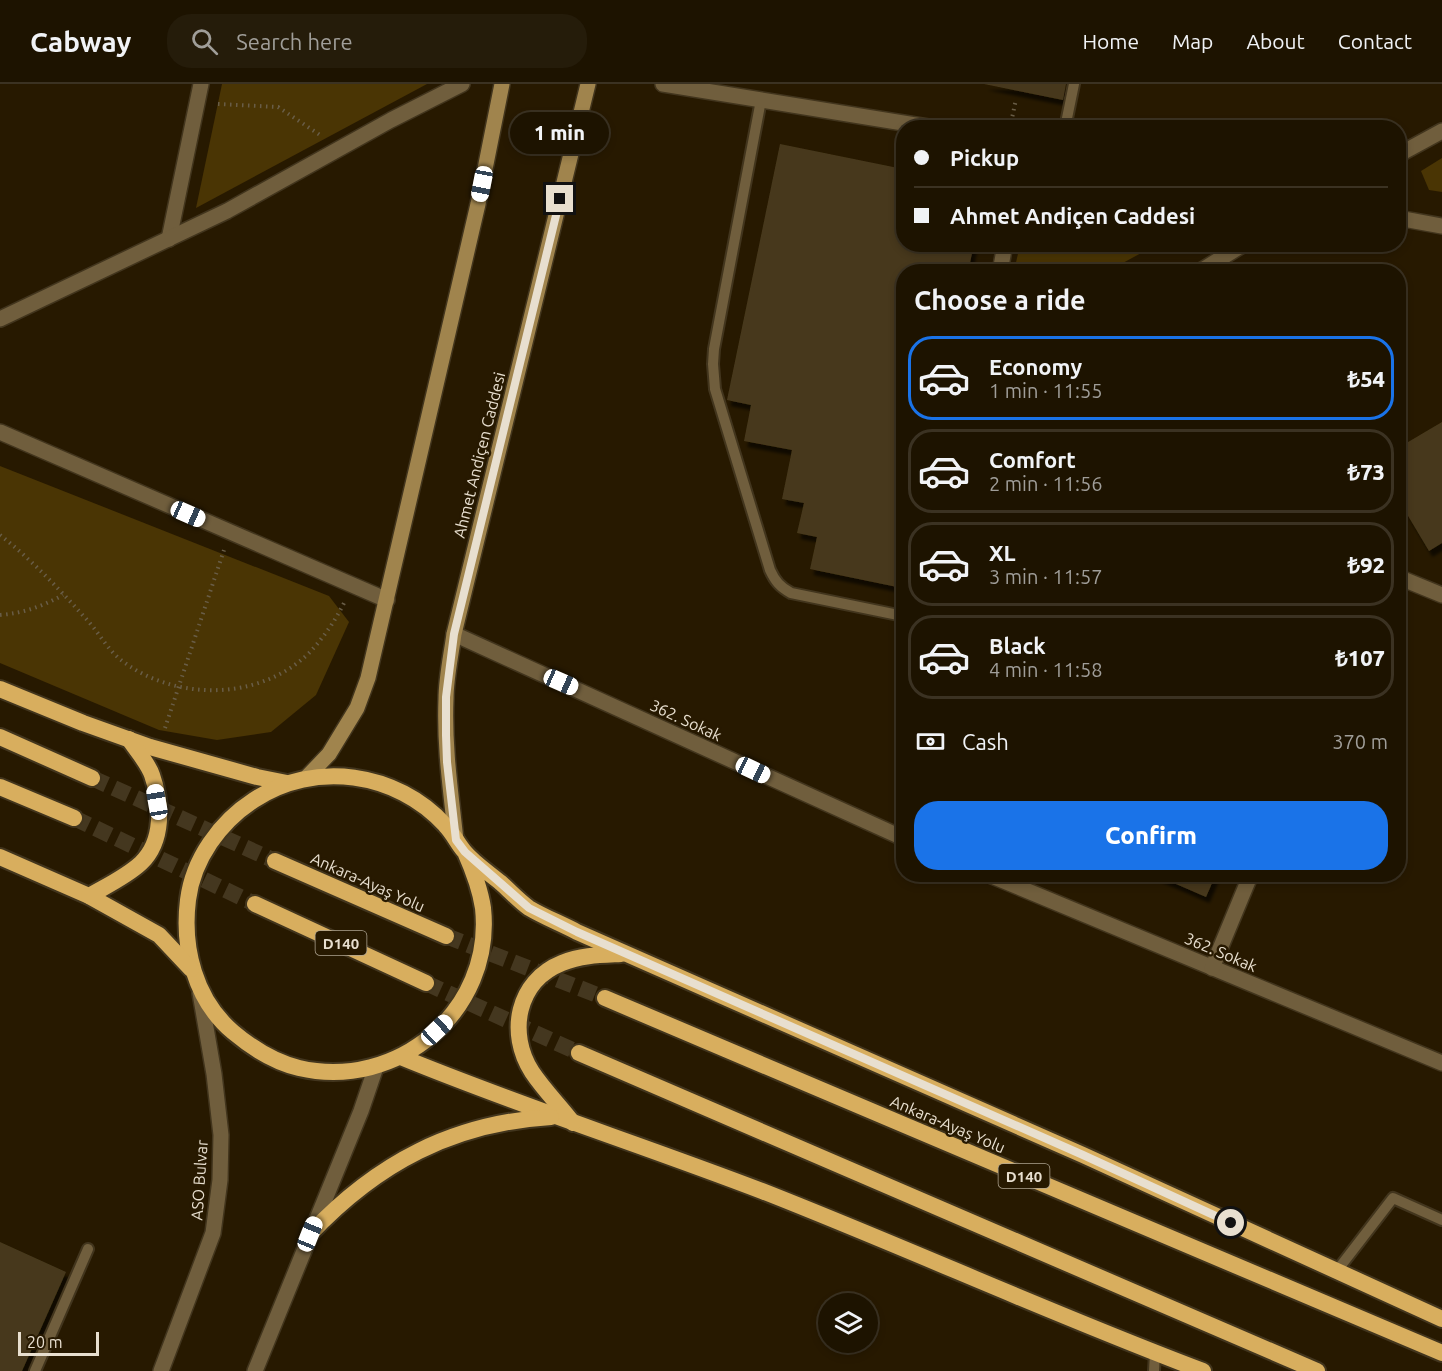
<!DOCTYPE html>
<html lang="en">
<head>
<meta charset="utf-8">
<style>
  body { margin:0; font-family:Ubuntu,sans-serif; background:#251c0a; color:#f1f3f6; height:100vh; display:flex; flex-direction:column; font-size:22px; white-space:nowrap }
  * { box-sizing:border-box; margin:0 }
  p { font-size:20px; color:#a09e99 }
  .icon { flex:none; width:33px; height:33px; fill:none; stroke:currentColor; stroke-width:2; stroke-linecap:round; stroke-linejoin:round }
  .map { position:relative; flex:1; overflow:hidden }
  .drawer { position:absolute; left:896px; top:180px; width:510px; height:618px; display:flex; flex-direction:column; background:#1d1300; border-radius:24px; box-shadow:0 3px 9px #0003,0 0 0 2px #3b3222 }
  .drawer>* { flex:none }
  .top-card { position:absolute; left:896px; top:36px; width:510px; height:132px; border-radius:24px; box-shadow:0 3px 9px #0003,0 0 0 2px #3b3222; display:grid; align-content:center; height:132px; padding:0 18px; background:#1d1300 }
  .tools { position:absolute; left:818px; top:1209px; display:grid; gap:12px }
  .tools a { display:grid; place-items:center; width:60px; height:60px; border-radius:50%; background:#1d1300; box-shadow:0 3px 9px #0003,0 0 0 2px #3b3222; font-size:30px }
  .scale { position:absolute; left:18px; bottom:15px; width:81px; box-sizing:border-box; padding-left:6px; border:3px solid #e8dfcf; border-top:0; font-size:16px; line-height:21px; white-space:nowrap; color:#e8dfcf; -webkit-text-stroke:4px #271900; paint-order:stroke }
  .end { position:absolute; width:27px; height:27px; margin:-14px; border:8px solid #e8dfcf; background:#111; box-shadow:0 0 0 3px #111 }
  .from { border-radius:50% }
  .bubble { position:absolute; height:42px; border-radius:21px; background:#1d1300; box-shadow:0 3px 9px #0003,0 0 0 2px #3b3222; font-size:20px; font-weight:800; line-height:42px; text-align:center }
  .car { position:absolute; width:18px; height:36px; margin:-18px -9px; border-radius:8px; box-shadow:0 0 4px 2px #0007; background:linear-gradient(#fff 24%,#345 0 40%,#fff 0 76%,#345 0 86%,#fff 0) }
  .top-card b { display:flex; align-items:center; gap:21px; height:57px; font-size:22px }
  .top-card b+b { border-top:2px solid #3b3222 }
  .top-card i { width:15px; height:15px; background:#f1f3f6 }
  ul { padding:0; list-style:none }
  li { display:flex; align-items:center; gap:18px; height:84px; margin:0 12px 9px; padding:0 6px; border:3px solid #3b3222; border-radius:24px }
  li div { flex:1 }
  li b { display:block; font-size:22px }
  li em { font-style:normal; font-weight:800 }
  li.active { border-color:#1a73e8 }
  li>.icon { width:54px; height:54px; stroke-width:1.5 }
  h2 { padding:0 18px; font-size:27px; line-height:72px }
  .pay { display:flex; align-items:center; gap:15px; height:66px; padding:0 18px; font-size:22px }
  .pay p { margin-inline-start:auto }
  .button { display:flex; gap:12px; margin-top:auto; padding:12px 18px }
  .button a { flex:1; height:69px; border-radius:24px; background:#1a73e8; color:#fff; font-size:24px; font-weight:800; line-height:69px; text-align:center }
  header { display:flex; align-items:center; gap:36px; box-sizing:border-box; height:84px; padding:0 30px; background:#1d1300; border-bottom:2px solid #3b3222 }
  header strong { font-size:28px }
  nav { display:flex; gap:33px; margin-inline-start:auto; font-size:21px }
  .search { width:420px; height:54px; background:#251c0a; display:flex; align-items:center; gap:15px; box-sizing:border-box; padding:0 21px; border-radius:24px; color:#a09e99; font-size:22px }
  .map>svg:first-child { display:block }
  .green { fill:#4a3504 }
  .building { fill:#47391c; filter:url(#shadow) }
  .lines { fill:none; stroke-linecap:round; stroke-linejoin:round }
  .trunk-tunnel { stroke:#44371f; stroke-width:16; stroke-dasharray:16 8; stroke-linecap:butt }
  .service-casing { stroke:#42351d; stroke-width:14 }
  .minor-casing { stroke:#42351d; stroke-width:18 }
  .tertiary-casing { stroke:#42351d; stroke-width:18 }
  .secondary-casing { stroke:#42351d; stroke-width:18 }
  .trunk-casing { stroke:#42351d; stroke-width:20 }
  .path { stroke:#695d47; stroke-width:4; stroke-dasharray:1.5 4.5; stroke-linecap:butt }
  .service { stroke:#705e3d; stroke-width:10 }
  .minor { stroke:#705e3d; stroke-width:15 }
  .tertiary { stroke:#705e3d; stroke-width:15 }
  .secondary { stroke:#a0844d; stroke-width:15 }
  .trunk { stroke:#d8ae5e; stroke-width:16 }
  .route { stroke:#e8dfcf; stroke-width:8 }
  .labels { text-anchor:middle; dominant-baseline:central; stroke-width:5; stroke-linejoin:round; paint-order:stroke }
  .shield { fill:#271900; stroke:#aea491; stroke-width:1.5 }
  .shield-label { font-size:15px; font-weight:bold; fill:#e8dfcf }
  .street-label { font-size:16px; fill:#e8dfcf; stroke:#271900 }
</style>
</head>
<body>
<header>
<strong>Cabway</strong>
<div class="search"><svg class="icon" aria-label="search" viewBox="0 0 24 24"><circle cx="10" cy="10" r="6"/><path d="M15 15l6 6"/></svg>Search here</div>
<nav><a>Home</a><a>Map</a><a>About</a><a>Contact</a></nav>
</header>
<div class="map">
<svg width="1442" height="1287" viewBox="0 0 1442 1287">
  <defs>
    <filter id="shadow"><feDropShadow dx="3.5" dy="6" stdDeviation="1.5" flood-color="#0009"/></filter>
  </defs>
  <rect width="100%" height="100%" fill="#271900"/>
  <g class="green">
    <path d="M222,0H427L196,124Z"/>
    <path d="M1442,74V108L1429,106L1421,87Z"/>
    <path d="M1020,161V160L1156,161L1108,187H1014Z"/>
    <path d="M0,382L329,512L349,538L316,611L271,648L217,656L159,646L0,579Z"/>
  </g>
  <g class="building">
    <path d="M984,0H1066L1063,16Z"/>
    <path d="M780,60L903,85V160H974L968,188H903L902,504L810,485L817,453L797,449L804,419L782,415L792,366L744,357L751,321L727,316Z"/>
    <path d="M1442,338V459L1429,467L1398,415V364Z"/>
    <path d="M1153,790H1216L1206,813Z"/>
    <path d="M0,1158L66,1188L22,1287H0Z"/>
  </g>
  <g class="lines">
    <g class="trunk-tunnel">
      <path d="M92,694L275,777"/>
      <path d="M74,734L255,820"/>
      <path d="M446,852L605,914"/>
      <path d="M426,899L579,969"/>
    </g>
    <g class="service-casing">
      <g id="service">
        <path d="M761,16L714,265L713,280L715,305L770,486C775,497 780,503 791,509L903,532"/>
        <path d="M1065,44L1074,0"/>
        <path d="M1336,1188L1393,1114L1442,1136"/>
        <path d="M35,1287L88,1165"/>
        <path d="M1154,1287L1155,1269"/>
      </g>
    </g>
    <g class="minor-casing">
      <g id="minor">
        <path d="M1398,71L1442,47"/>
        <path d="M169,155L201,0"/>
        <path d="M1000,188L1005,160"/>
        <path d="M1199,188L1244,160"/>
        <path d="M0,235L227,127L391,36L462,0"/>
        <path d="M0,348L387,516"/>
        <path d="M1398,493L1442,511"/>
        <path d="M454,550L903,754"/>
        <path d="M987,790L1442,979"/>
        <path d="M1212,884L1251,790"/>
      </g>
    </g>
    <g class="tertiary-casing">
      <g id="tertiary">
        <path d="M663,0L934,44"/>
        <path d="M1398,134L1442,142"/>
        <path d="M161,1287L213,1149L220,1096L221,1051L214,990L200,909"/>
        <path d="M255,1287L361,1027L376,983"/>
      </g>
    </g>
    <g class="secondary-casing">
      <g id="secondary">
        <path d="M305,695L329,670L357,624L368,594L478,120L502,0"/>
        <path d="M456,756C451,709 444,663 446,615C446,594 451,572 454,550L588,0"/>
      </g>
    </g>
    <g class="trunk-casing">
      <g id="trunk">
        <path d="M0,605L83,639L150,663L257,693L287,699"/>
        <path d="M0,653L92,694"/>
        <path d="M0,703L74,734"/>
        <path d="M465,768C473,786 480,804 483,824C494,927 397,1007 299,984C274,978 252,964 233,948C195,916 182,864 188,816C193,775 220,738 254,716C314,676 397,688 445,741C453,749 457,759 464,767C474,779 489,789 501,799C510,807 519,817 529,824C544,833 562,840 577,848L1083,1071L1442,1235"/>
        <path d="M0,773L89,812L159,851L191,885"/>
        <path d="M275,777L446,852"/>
        <path d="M89,812C106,802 126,793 141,779C164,757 162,720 152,691C148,679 136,666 129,655"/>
        <path d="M255,820L426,899"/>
        <path d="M605,914L1442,1269"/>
        <path d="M579,969L1317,1287"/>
        <path d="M401,973C520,1022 642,1061 762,1107C910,1165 1054,1231 1203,1287"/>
        <path d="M573,1039C560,1022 544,1006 532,988C507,949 517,897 562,879C582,871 601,871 621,870"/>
        <path d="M310,1150C377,1079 453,1039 551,1033"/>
      </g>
    </g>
    <g class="path">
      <path d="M218,20L278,23L320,51"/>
      <path d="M1010,44L1016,15"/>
      <path d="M0,451C32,476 61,507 88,537C99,549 108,566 121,576C175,618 261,617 310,568C324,553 335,537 344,519"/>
      <path d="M0,531C24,529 43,522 63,511"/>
      <path d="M165,644L224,466"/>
    </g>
    <use href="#service" class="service"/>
    <use href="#minor" class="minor"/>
    <use href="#tertiary" class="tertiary"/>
    <use href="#secondary" class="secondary"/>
    <use href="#trunk" class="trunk"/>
  </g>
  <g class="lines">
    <path class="route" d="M560,115L454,550L446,613V651L447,678L456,756L465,768L529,824L577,848L1083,1071L1231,1139"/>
  </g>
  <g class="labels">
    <g class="shield">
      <rect x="315.5" y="847" width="51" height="24" rx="4.5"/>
      <rect x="998.5" y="1080" width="51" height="24" rx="4.5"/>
    </g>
    <g class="shield-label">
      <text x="341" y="859">D140</text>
      <text x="1024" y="1092">D140</text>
    </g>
    <g class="street-label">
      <text transform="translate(479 371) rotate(-76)">Ahmet Andiçen Caddesi</text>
      <text transform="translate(686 636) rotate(25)">362. Sokak</text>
      <text transform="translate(368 798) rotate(24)">Ankara-Ayaş Yolu</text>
      <text transform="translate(1221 868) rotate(23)">362. Sokak</text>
      <text transform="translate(948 1040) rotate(23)">Ankara-Ayaş Yolu</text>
      <text transform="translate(199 1096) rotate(-86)">ASO Bulvar</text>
    </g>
  </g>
</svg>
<div class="tools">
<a><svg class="icon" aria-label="layers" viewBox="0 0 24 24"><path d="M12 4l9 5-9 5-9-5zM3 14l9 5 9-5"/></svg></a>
</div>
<div class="scale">20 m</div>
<i class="end from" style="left:1231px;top:1139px"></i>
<i class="end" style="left:560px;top:115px"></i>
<div class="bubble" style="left:510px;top:28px;width:99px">1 min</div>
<i class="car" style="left:482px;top:100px;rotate:191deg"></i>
<i class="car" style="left:188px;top:430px;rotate:114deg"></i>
<i class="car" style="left:561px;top:598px;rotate:114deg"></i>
<i class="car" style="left:753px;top:686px;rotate:115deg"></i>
<i class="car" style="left:157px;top:718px;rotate:350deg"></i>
<i class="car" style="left:437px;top:946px;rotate:47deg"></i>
<i class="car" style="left:310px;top:1150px;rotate:22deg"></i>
<div class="top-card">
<b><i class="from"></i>Pickup</b>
<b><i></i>Ahmet Andiçen Caddesi</b>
</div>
<section class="drawer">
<h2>Choose a ride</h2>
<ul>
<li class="active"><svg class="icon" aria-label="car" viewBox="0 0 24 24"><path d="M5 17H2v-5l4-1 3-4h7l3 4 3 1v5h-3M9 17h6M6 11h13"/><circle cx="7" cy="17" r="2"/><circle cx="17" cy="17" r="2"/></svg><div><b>Economy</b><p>1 min · 11:55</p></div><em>₺54</em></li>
<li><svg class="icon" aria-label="car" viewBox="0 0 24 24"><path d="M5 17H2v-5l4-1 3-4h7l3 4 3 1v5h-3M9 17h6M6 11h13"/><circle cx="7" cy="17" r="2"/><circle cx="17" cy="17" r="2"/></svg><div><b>Comfort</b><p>2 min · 11:56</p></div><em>₺73</em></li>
<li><svg class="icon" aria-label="car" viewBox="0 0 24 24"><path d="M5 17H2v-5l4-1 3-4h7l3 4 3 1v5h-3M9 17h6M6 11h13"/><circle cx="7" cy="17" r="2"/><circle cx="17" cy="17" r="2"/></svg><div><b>XL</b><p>3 min · 11:57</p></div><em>₺92</em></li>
<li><svg class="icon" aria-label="car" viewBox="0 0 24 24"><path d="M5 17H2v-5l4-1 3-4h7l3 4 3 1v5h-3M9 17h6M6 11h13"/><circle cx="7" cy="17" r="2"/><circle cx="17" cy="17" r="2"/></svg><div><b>Black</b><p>4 min · 11:58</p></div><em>₺107</em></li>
</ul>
<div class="pay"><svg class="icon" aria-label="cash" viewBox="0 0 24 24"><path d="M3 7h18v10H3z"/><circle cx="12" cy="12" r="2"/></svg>Cash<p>370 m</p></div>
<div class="button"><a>Confirm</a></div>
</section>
</div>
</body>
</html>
